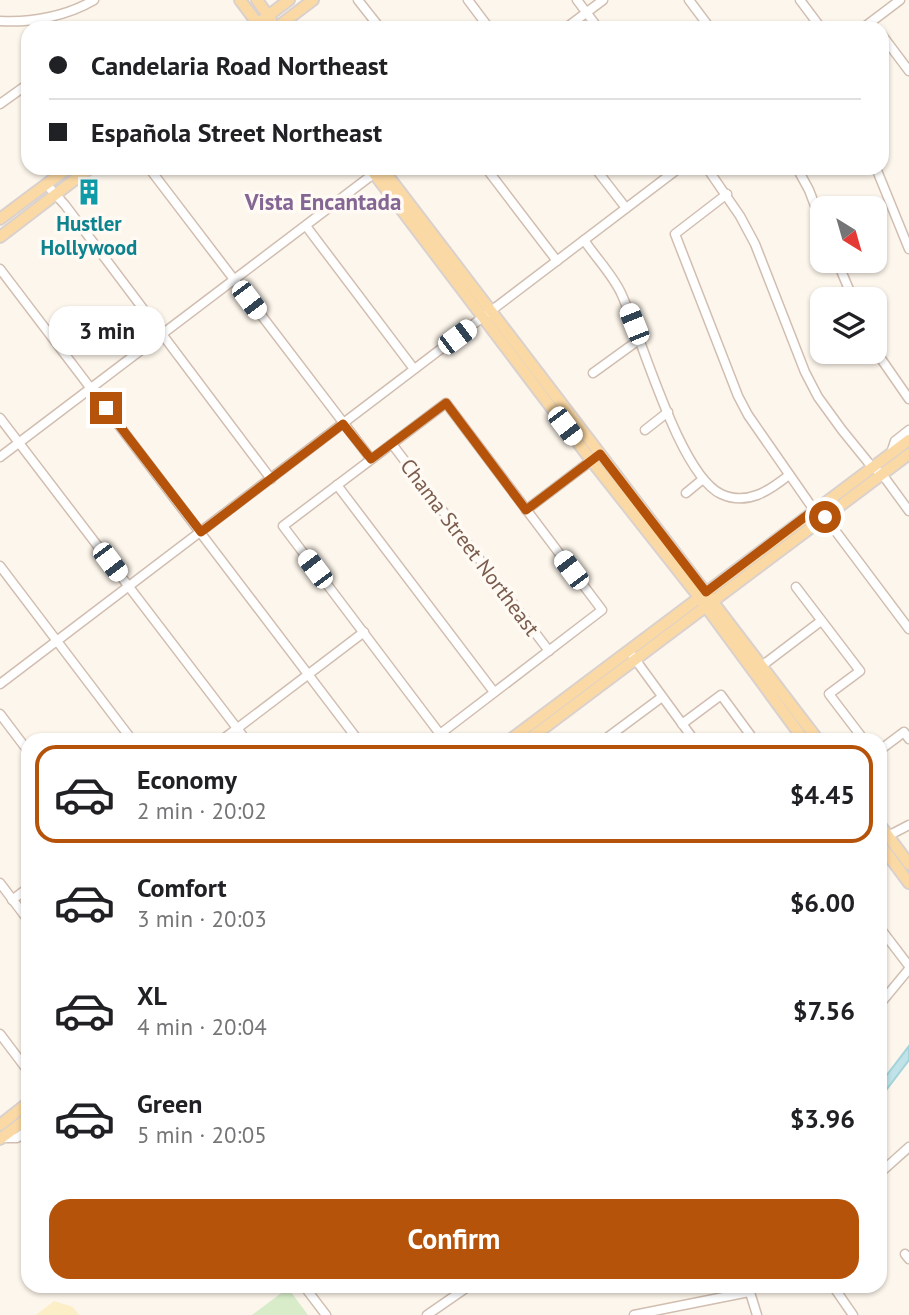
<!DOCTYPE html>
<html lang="en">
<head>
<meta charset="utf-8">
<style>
  body { margin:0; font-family:"PT Sans",sans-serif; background:#f2f2f2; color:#202124; height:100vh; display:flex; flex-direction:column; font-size:26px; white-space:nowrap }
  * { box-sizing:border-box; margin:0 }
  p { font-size:23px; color:#757577 }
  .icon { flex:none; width:38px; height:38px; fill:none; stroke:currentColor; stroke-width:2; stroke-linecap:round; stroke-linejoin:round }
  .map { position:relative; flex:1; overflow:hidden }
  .sheet { position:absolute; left:21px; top:733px; width:866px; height:560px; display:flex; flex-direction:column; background:#fff; border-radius:21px; box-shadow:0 2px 5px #0004 }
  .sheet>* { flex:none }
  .guide { position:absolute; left:21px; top:21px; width:868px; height:154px; border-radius:21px; box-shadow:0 2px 5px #0004; display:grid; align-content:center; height:154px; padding:0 28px; background:#fff }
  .needle { width:46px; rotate:143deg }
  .buttons { position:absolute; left:810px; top:196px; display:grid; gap:14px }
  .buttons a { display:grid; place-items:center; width:77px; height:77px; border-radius:14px; background:#fff; box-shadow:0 2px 5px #0004; font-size:35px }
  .end { position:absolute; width:32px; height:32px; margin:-16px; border:9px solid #b45309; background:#fff; box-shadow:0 0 0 4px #fff }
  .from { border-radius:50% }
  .bubble { position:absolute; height:49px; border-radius:21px; background:#fff; box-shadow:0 2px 5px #0004; font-size:23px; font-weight:800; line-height:49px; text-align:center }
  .car { position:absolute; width:21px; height:42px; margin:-21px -10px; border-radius:9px; box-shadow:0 0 5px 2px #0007; background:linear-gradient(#fff 24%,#345 0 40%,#fff 0 76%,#345 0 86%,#fff 0) }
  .guide b { display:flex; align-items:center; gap:24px; height:66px; font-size:26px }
  .guide b+b { border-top:2px solid #e0e0e0 }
  .guide i { width:18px; height:18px; background:#202124 }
  ul { padding:12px 0 0; list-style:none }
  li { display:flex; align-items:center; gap:21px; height:98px; margin:0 14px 10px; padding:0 14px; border:4px solid transparent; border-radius:21px }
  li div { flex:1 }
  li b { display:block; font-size:26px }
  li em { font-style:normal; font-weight:800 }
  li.active { border-color:#b45309 }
  li>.icon { width:63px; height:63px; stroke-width:1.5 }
  .button { display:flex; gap:14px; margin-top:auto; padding:14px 28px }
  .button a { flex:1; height:80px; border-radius:21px; background:#b45309; color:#fff; font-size:28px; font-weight:800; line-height:80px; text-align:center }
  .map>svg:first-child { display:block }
  .green { fill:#d8ecc9 }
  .sand { fill:#fcefc7 }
  .water { fill:#bfe3e8; stroke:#a5d3da; stroke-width:2 }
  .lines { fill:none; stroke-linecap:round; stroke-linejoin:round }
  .minor-casing { stroke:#d1beb0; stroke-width:11 }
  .major-casing { stroke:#dad1cd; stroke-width:14 }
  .minor { stroke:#fff; stroke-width:8 }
  .major { stroke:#fbd9a5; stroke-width:10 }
  .route { stroke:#b45309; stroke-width:9 }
  .labels { text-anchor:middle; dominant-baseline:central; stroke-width:7; stroke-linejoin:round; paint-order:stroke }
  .culture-label { font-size:21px; font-weight:bold; fill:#0d838f; stroke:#fffaf3 }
  .street-label { font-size:21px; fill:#7a5c4d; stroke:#fffaf3 }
  .neighbourhood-label { font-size:23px; font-weight:bold; fill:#846695; stroke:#fffaf3 }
</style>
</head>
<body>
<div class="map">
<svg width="909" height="1315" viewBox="0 0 909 1315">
  <rect width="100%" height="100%" fill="#fdf6ec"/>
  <path class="green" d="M288,1288L308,1315H252Z"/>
  <path class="sand" d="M54,1301L73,1307L79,1315H36Z"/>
  <path class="water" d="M909,1046V1060L880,1098V1084Z"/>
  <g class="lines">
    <g class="minor-casing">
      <g id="minor">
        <path d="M358,0L380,28"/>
        <path d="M468,0L489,28"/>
        <path d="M577,0L598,28"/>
        <path d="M689,0L710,28"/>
        <path d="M800,0L821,28"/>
        <path d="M0,21C31,23 67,16 94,0"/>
        <path d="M566,28L603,0"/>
        <path d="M863,28L900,0"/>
        <path d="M882,35L909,71"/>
        <path d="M0,104L28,84"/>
        <path d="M149,168L371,459"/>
        <path d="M486,168L557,261"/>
        <path d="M595,168L626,208"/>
        <path d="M707,168L740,216L755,244L805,372L818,397L842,430L872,467L882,474L909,511"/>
        <path d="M797,168L809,190L822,224"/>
        <path d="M876,168L909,249"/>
        <path d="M46,184L65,205L271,479"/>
        <path d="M727,194L675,234L738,396L748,415L814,510L825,517L909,629"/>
        <path d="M306,226L414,369"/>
        <path d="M584,240C596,258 612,274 621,293C642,338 679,474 721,494C747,506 769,491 789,475"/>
        <path d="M837,261L853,299"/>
        <path d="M0,269L358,740"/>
        <path d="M875,350L909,399"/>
        <path d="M593,373L640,339"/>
        <path d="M446,403L602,610L440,734L283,526Z"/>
        <path d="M0,418L246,740"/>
        <path d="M645,430L668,412"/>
        <path d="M392,444L549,651"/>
        <path d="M891,453L895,441L909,430"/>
        <path d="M0,457L376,172"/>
        <path d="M337,485L494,692"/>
        <path d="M686,493L703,479"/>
        <path d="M526,510L600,454"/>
        <path d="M0,566L132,740"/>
        <path d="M796,587L860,671L829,694L864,740"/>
        <path d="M632,655L694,740"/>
        <path d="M759,668L821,621"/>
        <path d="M0,684L679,168"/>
        <path d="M0,714L28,751"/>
        <path d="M682,724L721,695L754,740"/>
        <path d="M222,740L364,632"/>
        <path d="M604,740L662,697"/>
        <path d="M880,750L904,732L909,739"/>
        <path d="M884,838L909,825"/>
        <path d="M0,883L28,920"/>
        <path d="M12,900L28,888"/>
        <path d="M880,928L909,966"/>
        <path d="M880,1004L909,969"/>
        <path d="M0,1034L28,1071"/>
        <path d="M2,1138H17L28,1130"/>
        <path d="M880,1173L909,1147"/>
        <path d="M905,1254L909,1259"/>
        <path d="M304,1286L326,1315"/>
        <path d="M748,1286L757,1315"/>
        <path d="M833,1286L853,1315"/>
        <path d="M427,1315L469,1286"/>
        <path d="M634,1315L749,1292"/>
      </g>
    </g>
    <g class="major-casing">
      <g id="major">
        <path d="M240,0L261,28"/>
        <path d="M257,0L271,20"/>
        <path d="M252,28L289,0"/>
        <path d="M276,28L313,0"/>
        <path d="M370,168L591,460L699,597L804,740"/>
        <path d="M382,168L818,740"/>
        <path d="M0,219L68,168"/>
        <path d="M0,237L90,168"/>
        <path d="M510,740L909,440"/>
        <path d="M528,740L909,454"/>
        <path d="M880,825L909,864"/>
        <path d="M880,844L909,883"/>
        <path d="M0,1125L28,1103"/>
        <path d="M0,1139L28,1118"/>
      </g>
    </g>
    <use href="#minor" class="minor"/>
    <use href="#major" class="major"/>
  </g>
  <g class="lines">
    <path class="route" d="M106,408L201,532L343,424L371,459L446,403L526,510L600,454L706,592L814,510L825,517"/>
  </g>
  <defs>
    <g id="building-bare" transform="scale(2.1)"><path d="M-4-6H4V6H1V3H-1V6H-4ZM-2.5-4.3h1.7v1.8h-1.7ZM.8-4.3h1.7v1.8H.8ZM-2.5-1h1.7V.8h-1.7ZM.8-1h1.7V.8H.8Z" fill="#0f9aa8" stroke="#fffaf3" stroke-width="2.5" paint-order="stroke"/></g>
  </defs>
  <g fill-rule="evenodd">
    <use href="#building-bare" x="89" y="192"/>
  </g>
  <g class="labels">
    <g class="culture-label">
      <text x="89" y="223">Hustler<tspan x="89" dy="24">Hollywood</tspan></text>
    </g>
    <g class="street-label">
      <text transform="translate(470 547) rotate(53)">Chama Street Northeast</text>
    </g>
    <g class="neighbourhood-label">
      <text x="323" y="201">Vista Encantada</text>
    </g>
  </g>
</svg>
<div class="buttons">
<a><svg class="needle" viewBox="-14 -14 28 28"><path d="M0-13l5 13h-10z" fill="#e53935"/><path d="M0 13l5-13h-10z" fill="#757577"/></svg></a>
<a><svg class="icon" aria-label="layers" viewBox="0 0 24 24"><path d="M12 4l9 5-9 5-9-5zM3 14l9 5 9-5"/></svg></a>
</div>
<i class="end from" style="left:825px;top:517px"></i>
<i class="end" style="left:106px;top:408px"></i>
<div class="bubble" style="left:49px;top:306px;width:116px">3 min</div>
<i class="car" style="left:249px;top:300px;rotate:143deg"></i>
<i class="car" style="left:634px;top:324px;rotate:338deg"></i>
<i class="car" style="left:457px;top:337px;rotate:53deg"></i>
<i class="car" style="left:565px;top:426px;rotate:143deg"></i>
<i class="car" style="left:110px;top:562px;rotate:143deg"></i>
<i class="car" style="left:315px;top:569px;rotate:323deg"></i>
<i class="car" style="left:571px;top:570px;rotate:323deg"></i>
<div class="guide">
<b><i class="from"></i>Candelaria Road Northeast</b>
<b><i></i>Española Street Northeast</b>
</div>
<section class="sheet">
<ul>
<li class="active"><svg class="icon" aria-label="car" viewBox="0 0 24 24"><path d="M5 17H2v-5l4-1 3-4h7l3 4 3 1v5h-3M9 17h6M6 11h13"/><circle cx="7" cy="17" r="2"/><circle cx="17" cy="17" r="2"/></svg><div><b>Economy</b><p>2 min · 20:02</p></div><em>$4.45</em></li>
<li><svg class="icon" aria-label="car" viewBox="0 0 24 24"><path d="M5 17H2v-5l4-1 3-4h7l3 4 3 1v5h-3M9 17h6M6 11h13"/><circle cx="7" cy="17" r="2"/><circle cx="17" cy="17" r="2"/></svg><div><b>Comfort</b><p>3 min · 20:03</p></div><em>$6.00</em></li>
<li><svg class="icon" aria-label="car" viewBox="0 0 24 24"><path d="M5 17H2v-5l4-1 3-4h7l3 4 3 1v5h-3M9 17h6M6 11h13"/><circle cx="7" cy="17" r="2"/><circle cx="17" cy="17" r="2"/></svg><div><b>XL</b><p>4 min · 20:04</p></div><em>$7.56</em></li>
<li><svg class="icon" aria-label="car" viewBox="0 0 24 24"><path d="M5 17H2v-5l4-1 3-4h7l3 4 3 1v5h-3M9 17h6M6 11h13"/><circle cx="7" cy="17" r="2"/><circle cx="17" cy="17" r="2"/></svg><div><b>Green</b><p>5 min · 20:05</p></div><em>$3.96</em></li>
</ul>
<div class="button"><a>Confirm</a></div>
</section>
</div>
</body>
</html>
